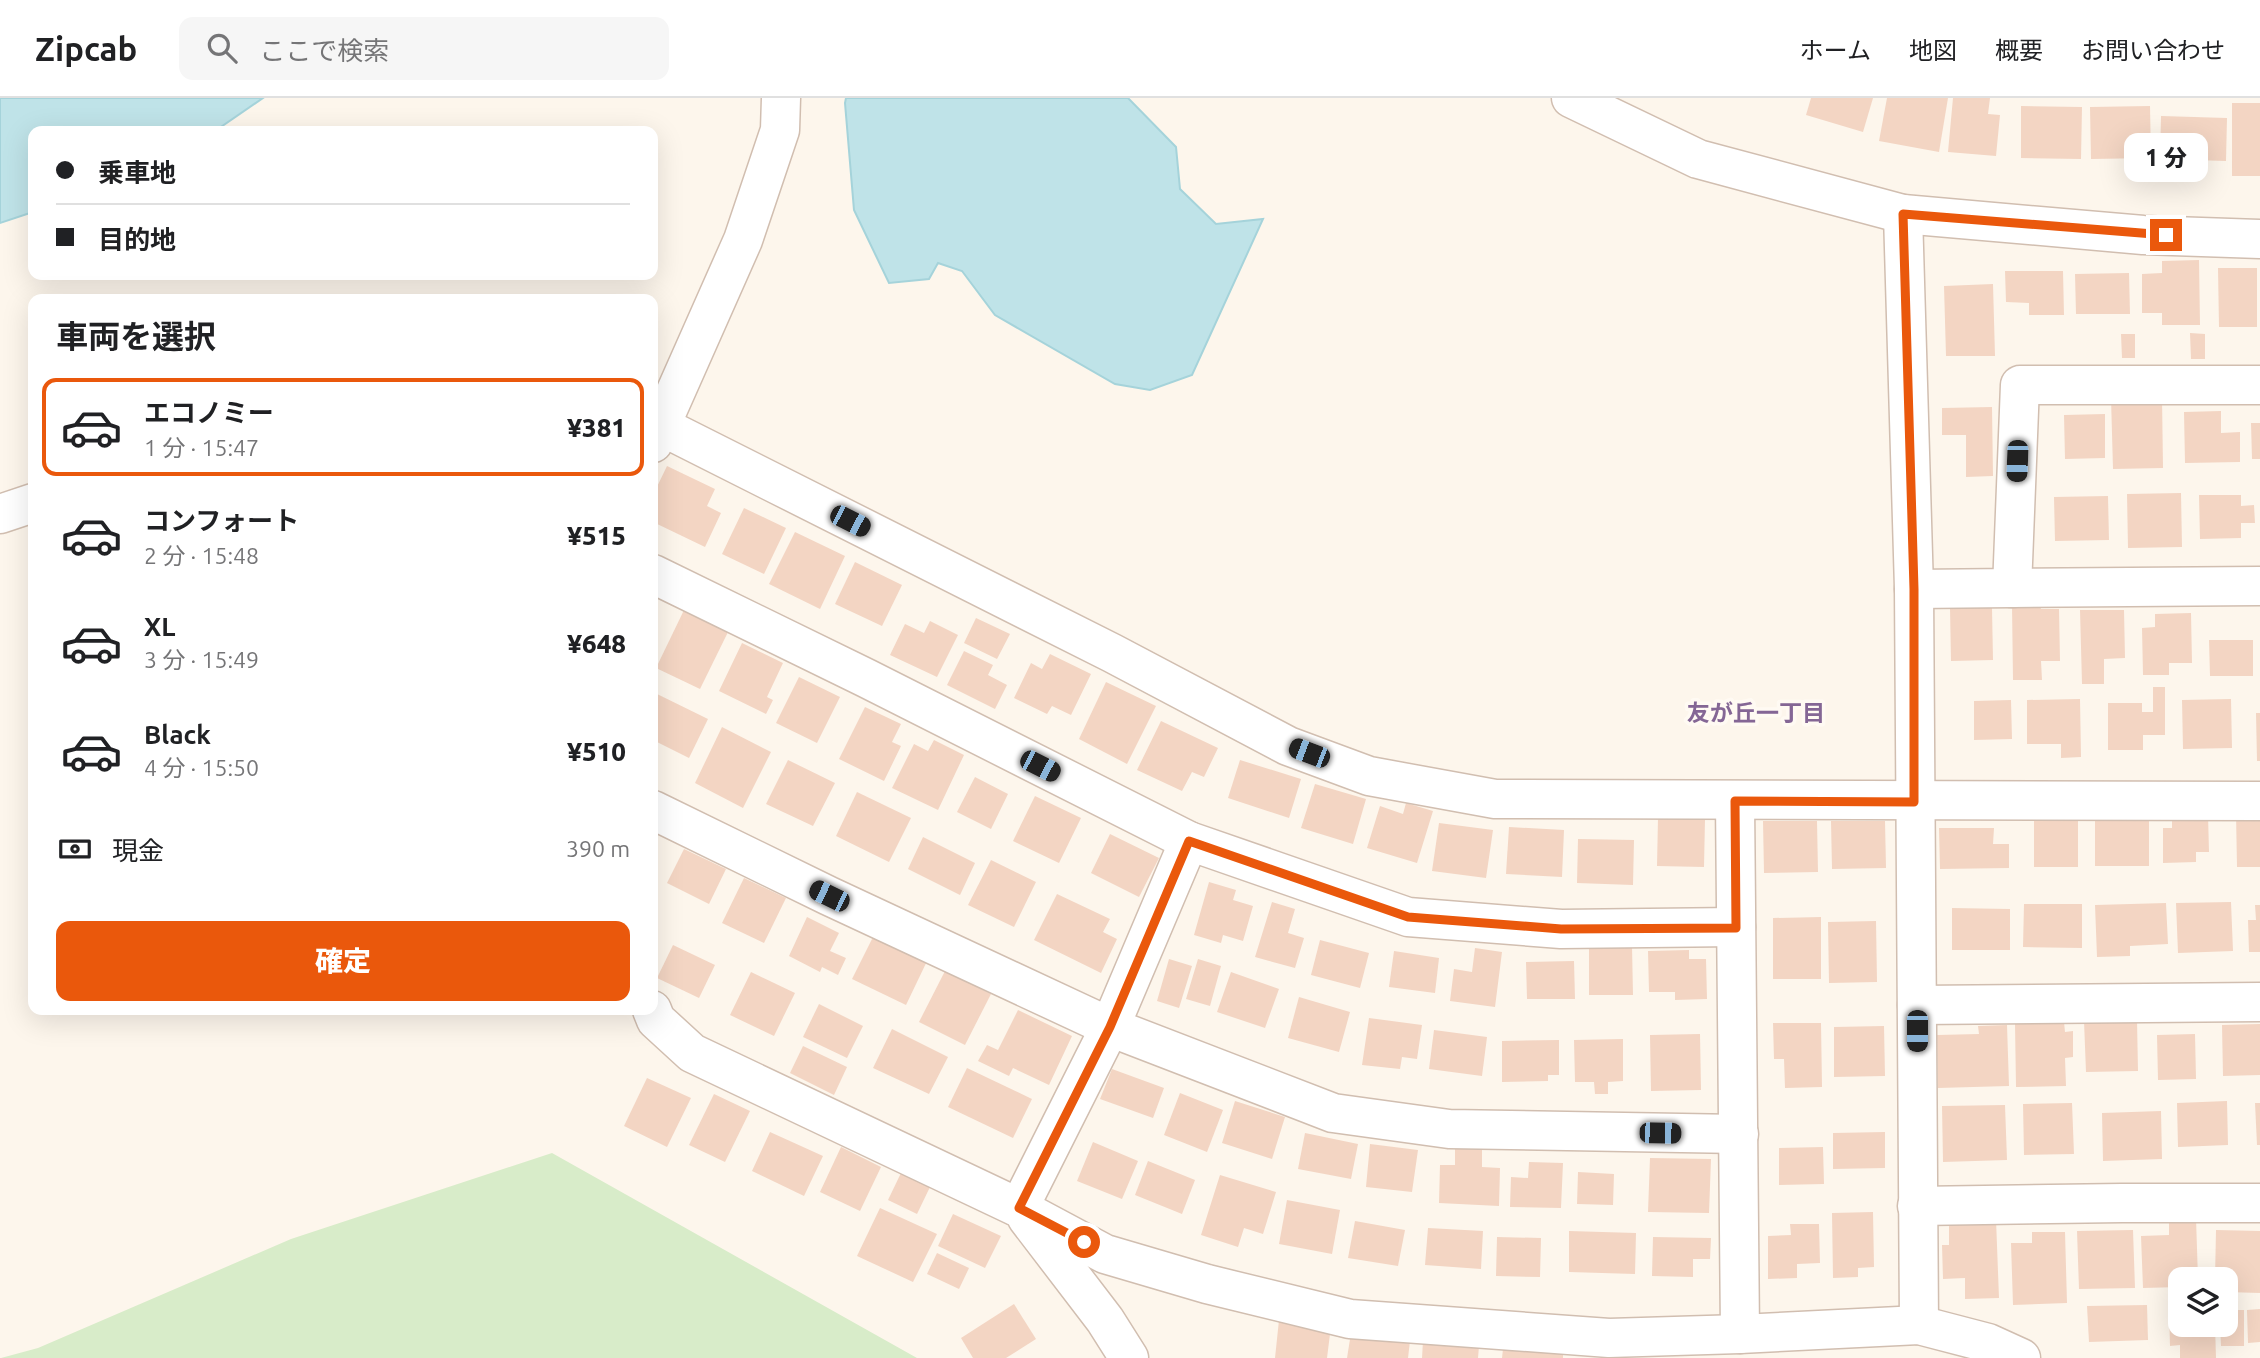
<!DOCTYPE html>
<html lang="ja">
<head>
<meta charset="utf-8">
<style>
  body { margin:0; font-family:Ubuntu,"Noto Sans JP",sans-serif; background:#f6f6f6; color:#202124; height:100vh; display:flex; flex-direction:column; font-size:26px; white-space:nowrap }
  * { box-sizing:border-box; margin:0 }
  p { font-size:23px; color:#757577 }
  .icon { flex:none; width:38px; height:38px; fill:none; stroke:currentColor; stroke-width:2; stroke-linecap:round; stroke-linejoin:round }
  .map { position:relative; flex:1; overflow:hidden }
  .side { position:absolute; left:28px; top:196px; width:630px; height:721px; display:flex; flex-direction:column; background:#fff; border-radius:14px; box-shadow:0 7px 28px #0002 }
  .side>* { flex:none }
  .hud { position:absolute; left:28px; top:28px; width:630px; height:154px; border-radius:14px; box-shadow:0 7px 28px #0002; display:grid; align-content:center; height:154px; padding:0 28px; background:#fff }
  .buttons { position:absolute; left:2168px; top:1169px; display:grid; gap:14px }
  .buttons a { display:grid; place-items:center; width:70px; height:70px; border-radius:14px; background:#fff; box-shadow:0 7px 28px #0002; font-size:35px }
  .end { position:absolute; width:32px; height:32px; margin:-16px; border:9px solid #ea580c; background:#fff; box-shadow:0 0 0 4px #fff }
  .from { border-radius:50% }
  .bubble { position:absolute; height:49px; border-radius:14px; background:#fff; box-shadow:0 7px 28px #0002; font-size:23px; font-weight:800; line-height:49px; text-align:center }
  .car { position:absolute; width:21px; height:42px; margin:-21px -10px; border-radius:9px; box-shadow:0 0 5px 2px #0007; background:linear-gradient(#222 24%,#8ab4d8 0 40%,#222 0 76%,#8ab4d8 0 86%,#222 0) }
  .hud b { display:flex; align-items:center; gap:24px; height:66px; font-size:26px }
  .hud b+b { border-top:2px solid #e0e0e0 }
  .hud i { width:18px; height:18px; background:#202124 }
  ul { padding:0; list-style:none }
  li { display:flex; align-items:center; gap:21px; height:98px; margin:0 14px 10px; padding:0 14px; border:4px solid transparent; border-radius:14px }
  li div { flex:1 }
  li b { display:block; font-size:26px }
  li em { font-style:normal; font-weight:800 }
  li.current { border-color:#ea580c }
  li>.icon { width:63px; height:63px; stroke-width:1.5 }
  h2 { padding:0 28px; font-size:32px; line-height:84px }
  .pay { display:flex; align-items:center; gap:18px; height:77px; padding:0 28px; font-size:26px }
  .pay p { margin-inline-start:auto }
  .primary-button { display:flex; gap:14px; margin-top:auto; padding:14px 28px }
  .primary-button a { flex:1; height:80px; border-radius:14px; background:#ea580c; color:#fff; font-size:28px; font-weight:800; line-height:80px; text-align:center }
  header { display:flex; align-items:center; gap:42px; box-sizing:border-box; height:98px; padding:0 35px; background:#fff; border-bottom:2px solid #e0e0e0 }
  header strong { font-size:33px }
  nav { display:flex; gap:38px; margin-inline-start:auto; font-size:24px }
  .search { width:490px; height:63px; background:#f6f6f6; display:flex; align-items:center; gap:18px; box-sizing:border-box; padding:0 24px; border-radius:14px; color:#757577; font-size:26px }
  .map>svg:first-child { display:block }
  .green { fill:#d8ecc9 }
  .water { fill:#bfe3e8; stroke:#a5d3da; stroke-width:2 }
  .building { fill:#f3d5c3 }
  .lines { fill:none; stroke-linecap:round; stroke-linejoin:round }
  .minor-casing { stroke:#d1beb0; stroke-width:41 }
  .minor { stroke:#fff; stroke-width:38 }
  .route { stroke:#ea580c; stroke-width:9 }
  .labels { text-anchor:middle; dominant-baseline:central; stroke-width:7; stroke-linejoin:round; paint-order:stroke }
  .neighbourhood-label { font-size:23px; font-weight:bold; fill:#846695; stroke:#fffaf3 }
</style>
</head>
<body>
<header>
<strong>Zipcab</strong>
<div class="search"><svg class="icon" aria-label="search" viewBox="0 0 24 24"><circle cx="10" cy="10" r="6"/><path d="M15 15l6 6"/></svg>ここで検索</div>
<nav><a>ホーム</a><a>地図</a><a>概要</a><a>お問い合わせ</a></nav>
</header>
<div class="map">
<svg width="2260" height="1260" viewBox="0 0 2260 1260">
  <rect width="100%" height="100%" fill="#fdf6ec"/>
  <path class="green" d="M552,1055L917,1260H1L38,1250L291,1141Z"/>
  <g class="water">
    <path d="M0,0H263L215,33H33V114L0,125Z"/>
    <path d="M846,0H1128L1176,49L1180,91L1216,126L1263,121L1192,277L1150,292L1115,286L995,217L962,173L938,165L929,181L889,185L854,112L845,5Z"/>
  </g>
  <g class="building">
    <path d="M1811,0H1873L1863,34L1806,17Z"/>
    <path d="M1887,0H1948L1939,54L1879,43Z"/>
    <path d="M1953,0H1990L1988,16L2000,17L1996,58L1948,54Z"/>
    <rect x="2232" y="5" width="28" height="73"/>
    <path d="M2021,8L2082,9L2081,61L2021,60Z"/>
    <path d="M2150,8L2151,60L2091,61L2090,9Z"/>
    <path d="M2161,18L2227,20L2226,63L2160,61Z"/>
    <path d="M2199,162L2200,227H2162V215H2142V176L2162,175V163Z"/>
    <path d="M2218,170H2257V229H2219Z"/>
    <path d="M2005,173H2063L2064,217H2029V205L2006,204Z"/>
    <path d="M2129,175L2130,216H2076L2075,176Z"/>
    <path d="M1993,186L1995,258H1946L1944,188Z"/>
    <path d="M2190,235L2205,236V261H2191Z"/>
    <path d="M2121,236H2135V260H2122Z"/>
    <path d="M2162,299L2163,370L2113,371L2111,300Z"/>
    <path d="M1992,309L1993,378L1966,379V337H1942V310Z"/>
    <path d="M2221,313V335L2240,334V364L2185,365L2184,314Z"/>
    <path d="M2105,316V360L2065,361L2064,317Z"/>
    <path d="M2251,325H2260V361H2252Z"/>
    <path d="M667,368L715,391L707,408L721,415L705,449L653,424V397Z"/>
    <path d="M2181,395L2182,449L2128,450L2127,396Z"/>
    <path d="M2199,397H2241V408L2254,407L2255,425H2241V440L2200,441Z"/>
    <path d="M2108,398L2109,442L2055,443L2054,399Z"/>
    <path d="M744,410L786,430L764,476L722,456Z"/>
    <path d="M795,434L845,458L820,511L769,486Z"/>
    <path d="M855,464L902,487L882,528L835,506Z"/>
    <path d="M2012,507H2040L2041,511H2059L2060,563H2041L2042,582H2013Z"/>
    <path d="M685,510L729,532L700,591L656,570Z"/>
    <path d="M1950,510H1992L1993,562L1951,563Z"/>
    <path d="M2080,512H2124L2125,560L2104,561V586H2082Z"/>
    <path d="M2191,515L2192,565H2169V577H2143L2142,530L2155,529V516Z"/>
    <path d="M976,520L1010,536L997,561L964,545Z"/>
    <path d="M930,523L958,537L937,579L890,557L905,526L924,535Z"/>
    <path d="M2209,542H2253V578H2210Z"/>
    <path d="M742,545L783,565L767,599L773,602L766,616L719,593Z"/>
    <path d="M964,553L993,567L988,577L1007,587L995,611L947,587Z"/>
    <path d="M1050,556L1091,576L1071,617L1052,608L1047,616L1014,600L1031,565L1042,571Z"/>
    <path d="M799,579L840,599L817,645L776,625Z"/>
    <path d="M1106,584L1156,608L1127,666L1079,641Z"/>
    <path d="M2153,589H2165V637H2143V652H2108V605H2142V614H2153Z"/>
    <path d="M655,595L708,621L689,660L653,642V599Z"/>
    <path d="M2080,601L2081,659L2061,660V646H2027V602Z"/>
    <path d="M2231,601L2232,650L2183,651L2182,602Z"/>
    <path d="M2011,602L2012,641L1974,642V603Z"/>
    <path d="M865,609L901,626L892,644L901,648L884,683L839,661Z"/>
    <path d="M2256,615H2260V663H2257Z"/>
    <path d="M1161,623L1218,650L1204,679L1192,674L1182,693L1137,672Z"/>
    <path d="M722,629L771,654L743,710L695,685Z"/>
    <path d="M934,642L964,657L938,712L892,690L914,646L928,653Z"/>
    <path d="M788,662L835,685L813,728L766,706Z"/>
    <path d="M1240,662L1301,681L1289,720L1228,700Z"/>
    <path d="M975,679L1008,696L991,731L957,714Z"/>
    <path d="M1315,686L1366,701L1353,746L1301,730Z"/>
    <path d="M857,694L911,720L889,764L836,738Z"/>
    <path d="M1035,698L1081,720L1059,765L1013,743Z"/>
    <path d="M1406,705L1433,713L1417,765L1367,750L1380,708L1403,716Z"/>
    <path d="M2260,714V769H2237L2236,715Z"/>
    <path d="M2172,716H2208L2209,754H2196V764L2163,765V730H2172Z"/>
    <path d="M1658,720L1705,721L1704,769L1657,768Z"/>
    <rect x="2034" y="720" width="44" height="49"/>
    <rect x="2095" y="720" width="54" height="48"/>
    <path d="M1763,723H1817L1818,774L1764,775Z"/>
    <path d="M1831,723H1885L1886,770L1832,771Z"/>
    <path d="M1439,725L1493,732L1486,780L1432,773Z"/>
    <path d="M1509,729L1564,732L1562,779L1506,776Z"/>
    <path d="M1939,730H1994L1993,746H2009V770L1940,771Z"/>
    <path d="M1110,736L1159,760L1139,799L1091,775Z"/>
    <path d="M923,739L975,765L960,797L908,771Z"/>
    <path d="M1578,741L1634,742L1633,787L1577,785Z"/>
    <path d="M684,751L726,771L709,806L667,785Z"/>
    <path d="M991,762L1036,784L1014,829L968,807Z"/>
    <path d="M744,780L786,800L764,845L722,825Z"/>
    <path d="M1209,784L1236,792L1233,802L1253,808L1243,843L1223,837L1221,845L1194,837Z"/>
    <path d="M1057,796L1110,821L1103,834L1117,841L1101,875L1034,842Z"/>
    <path d="M1272,804L1295,811L1288,835L1304,840L1295,870L1255,859Z"/>
    <path d="M2231,804L2233,853L2178,855L2176,805Z"/>
    <path d="M2166,805L2168,846L2130,848V858L2097,859L2095,807Z"/>
    <path d="M2024,806H2082V850L2023,849Z"/>
    <path d="M2255,807H2260V854H2249L2248,822H2256Z"/>
    <path d="M1952,810L2010,811V852H1952Z"/>
    <path d="M807,819L839,835L830,853L846,860L838,877L822,869L820,874L789,858Z"/>
    <path d="M1821,819V881H1773V820Z"/>
    <path d="M1876,823L1877,884L1829,885L1828,824Z"/>
    <path d="M876,833L929,859L906,907L852,881Z"/>
    <path d="M1320,842L1369,855L1360,890L1311,877Z"/>
    <path d="M673,847L715,867L699,900L657,880Z"/>
    <path d="M1632,848L1633,897H1589V849Z"/>
    <path d="M1475,850L1502,854L1495,909L1450,903L1454,871L1472,874Z"/>
    <path d="M1689,852V861H1706L1707,901L1675,902V894H1649L1648,853Z"/>
    <path d="M1394,853L1439,860L1435,895L1389,889Z"/>
    <path d="M1169,861L1192,868L1179,910L1157,903Z"/>
    <path d="M1198,861L1221,868L1210,908L1186,901Z"/>
    <path d="M1574,863L1575,901H1527L1526,864Z"/>
    <path d="M945,873L991,896L965,947L919,924Z"/>
    <path d="M751,874L795,895L774,938L730,917Z"/>
    <path d="M1231,874L1279,891L1265,930L1217,914Z"/>
    <path d="M1299,899L1350,914L1339,954L1288,940Z"/>
    <path d="M819,906L863,928L847,960L803,939Z"/>
    <path d="M1018,912L1072,938L1049,987L1013,970L1009,978L978,963L987,947L998,952Z"/>
    <path d="M1369,920L1422,927L1417,961L1402,959L1400,971L1362,967Z"/>
    <path d="M2137,922L2138,973L2086,974L2084,923Z"/>
    <path d="M2064,924L2065,934L2073,933V959L2065,960L2066,988L2016,989L2015,926Z"/>
    <path d="M1773,925H1821L1822,989L1785,990L1784,961H1774Z"/>
    <path d="M2260,926V977L2223,978L2222,927Z"/>
    <path d="M2007,927L2009,988L1938,990L1937,937L1979,936L1978,928Z"/>
    <path d="M1884,928L1885,978L1834,979V929Z"/>
    <path d="M892,931L948,959L929,996L873,970Z"/>
    <path d="M1434,932L1487,939L1482,978L1429,971Z"/>
    <path d="M1700,936L1701,992L1651,993L1650,937Z"/>
    <path d="M2195,936L2196,981L2158,982L2157,937Z"/>
    <path d="M1623,941V983L1608,984V996H1595L1594,984H1575L1574,942Z"/>
    <path d="M1559,942V977H1548V983L1502,984V943Z"/>
    <path d="M803,948L847,969L834,997L790,975Z"/>
    <path d="M967,970L1032,1001L1013,1040L948,1009Z"/>
    <path d="M1112,971L1164,990L1153,1020L1100,1001Z"/>
    <path d="M647,980L691,1000L667,1049L624,1028Z"/>
    <path d="M1180,995L1223,1012L1207,1054L1164,1037Z"/>
    <path d="M714,996L750,1013L725,1064L689,1047Z"/>
    <path d="M1235,1003L1285,1019L1272,1061L1222,1045Z"/>
    <path d="M2227,1003L2228,1047L2178,1049L2177,1005Z"/>
    <path d="M2072,1005L2074,1056L2024,1057L2023,1006Z"/>
    <path d="M2255,1005H2260V1047H2257Z"/>
    <path d="M2005,1007L2007,1062L1943,1064L1942,1008Z"/>
    <path d="M2161,1013L2162,1061L2103,1063L2102,1015Z"/>
    <path d="M770,1034L823,1058L804,1098L752,1073Z"/>
    <path d="M1885,1034V1070L1833,1071V1035Z"/>
    <path d="M1305,1035L1358,1046L1351,1081L1298,1071Z"/>
    <path d="M1093,1044L1138,1063L1122,1101L1077,1083Z"/>
    <path d="M1370,1046L1418,1052L1412,1094L1366,1089Z"/>
    <path d="M1455,1047H1482V1069L1500,1070L1499,1108L1439,1105L1440,1067H1455Z"/>
    <path d="M841,1049L881,1069L860,1113L820,1094Z"/>
    <path d="M1823,1049L1824,1086L1779,1087V1050Z"/>
    <path d="M1650,1060L1711,1061L1709,1115L1648,1114Z"/>
    <path d="M1148,1063L1195,1082L1182,1116L1135,1097Z"/>
    <path d="M1529,1064L1563,1065L1561,1110L1510,1109L1511,1079L1528,1080Z"/>
    <path d="M1578,1074L1614,1076L1613,1107L1577,1106Z"/>
    <path d="M901,1075L930,1089L917,1116L888,1102Z"/>
    <path d="M1220,1077L1276,1094L1263,1136L1244,1130L1238,1149L1201,1137Z"/>
    <path d="M1287,1102L1340,1112L1332,1156L1279,1146Z"/>
    <path d="M880,1110L937,1136L913,1184L857,1158Z"/>
    <path d="M1873,1114L1874,1169L1858,1170V1179L1833,1180L1832,1115Z"/>
    <path d="M953,1116L1001,1138L985,1170L938,1148Z"/>
    <path d="M2169,1120H2196L2198,1181H2180V1189L2143,1190L2141,1138L2169,1137Z"/>
    <path d="M1996,1121L1999,1200L1965,1201V1180L1943,1181L1942,1147H1949V1123Z"/>
    <path d="M1355,1123L1405,1132L1398,1168L1348,1160Z"/>
    <path d="M1790,1126H1819L1820,1165L1797,1166V1180L1768,1181V1138L1791,1137Z"/>
    <path d="M1428,1130L1483,1133L1481,1171L1425,1167Z"/>
    <path d="M2133,1132L2135,1190L2079,1191L2077,1133Z"/>
    <path d="M2216,1132L2260,1133V1195L2226,1194V1181H2215Z"/>
    <path d="M1569,1133L1636,1135L1635,1176L1569,1174Z"/>
    <path d="M2032,1134H2065L2067,1205L2013,1207L2011,1145H2032Z"/>
    <path d="M1497,1139L1541,1140L1540,1179L1496,1178Z"/>
    <path d="M1653,1139L1711,1140L1710,1161H1693V1179L1652,1178Z"/>
    <path d="M937,1155L969,1170L959,1191L927,1176Z"/>
    <path d="M1014,1206L1036,1241L1006,1260H973L961,1240Z"/>
    <path d="M2147,1207L2148,1242L2089,1244L2087,1208Z"/>
    <path d="M2180,1210V1227H2215L2216,1260H2180V1247L2170,1248L2169,1211Z"/>
    <path d="M2260,1211V1244L2248,1245L2247,1212Z"/>
    <path d="M2226,1212H2244V1248H2221L2220,1227H2226Z"/>
    <path d="M1279,1222L1331,1228L1327,1260H1275Z"/>
    <path d="M1351,1235L1410,1243L1408,1260H1347Z"/>
    <path d="M1423,1243L1479,1248L1478,1260H1422Z"/>
    <path d="M1503,1251L1563,1256V1260H1502Z"/>
  </g>
  <g class="lines">
    <g class="minor-casing">
      <g id="minor">
        <path d="M1571,0L1698,61L1903,116L2143,137L2260,141"/>
        <path d="M1903,116L1914,491L1919,1227"/>
        <path d="M653,324L1112,555L1288,648L1369,678L1495,701L2260,703"/>
        <path d="M653,345L743,142L780,32L781,0"/>
        <path d="M0,416L33,405"/>
        <path d="M653,476L866,580L1189,743L1408,819L1561,831L1736,829"/>
        <path d="M2012,490L2260,488"/>
        <path d="M1914,491L2012,490L2020,287H2260"/>
        <path d="M1735,703L1740,1236"/>
        <path d="M653,712L829,798L1110,929L1333,1015L1449,1031L1739,1036"/>
        <path d="M1917,907L2260,904"/>
        <path d="M652,912L656,922L692,955L1019,1110L1105,1156L1207,1186L1350,1221L1609,1240L1740,1236L1919,1227L1988,1245L2021,1260"/>
        <path d="M1917,1108L2122,1105H2260"/>
        <path d="M1019,1110L1110,929L1189,743"/>
        <path d="M1027,1120L1105,1222L1129,1260"/>
      </g>
    </g>
    <use href="#minor" class="minor"/>
  </g>
  <g class="lines">
    <path class="route" d="M1084,1144L1019,1110L1110,929L1189,743L1408,819L1561,831L1736,830L1735,703L1914,704V491L1903,116L2166,137"/>
  </g>
  <g class="labels">
    <g class="neighbourhood-label">
      <text x="1756" y="614">友が丘一丁目</text>
    </g>
  </g>
</svg>
<div class="buttons">
<a><svg class="icon" aria-label="layers" viewBox="0 0 24 24"><path d="M12 4l9 5-9 5-9-5zM3 14l9 5 9-5"/></svg></a>
</div>
<i class="end from" style="left:1084px;top:1144px"></i>
<i class="end" style="left:2166px;top:137px"></i>
<div class="bubble" style="left:2124px;top:35px;width:84px">1 分</div>
<i class="car" style="left:2017px;top:363px;rotate:182deg"></i>
<i class="car" style="left:850px;top:423px;rotate:117deg"></i>
<i class="car" style="left:1309px;top:655px;rotate:291deg"></i>
<i class="car" style="left:1040px;top:668px;rotate:117deg"></i>
<i class="car" style="left:829px;top:798px;rotate:296deg"></i>
<i class="car" style="left:1917px;top:933px;rotate:180deg"></i>
<i class="car" style="left:1660px;top:1035px;rotate:91deg"></i>
<div class="hud">
<b><i class="from"></i>乗車地</b>
<b><i></i>目的地</b>
</div>
<section class="side">
<h2>車両を選択</h2>
<ul>
<li class="current"><svg class="icon" aria-label="car" viewBox="0 0 24 24"><path d="M5 17H2v-5l4-1 3-4h7l3 4 3 1v5h-3M9 17h6M6 11h13"/><circle cx="7" cy="17" r="2"/><circle cx="17" cy="17" r="2"/></svg><div><b>エコノミー</b><p>1 分 · 15:47</p></div><em>¥381</em></li>
<li><svg class="icon" aria-label="car" viewBox="0 0 24 24"><path d="M5 17H2v-5l4-1 3-4h7l3 4 3 1v5h-3M9 17h6M6 11h13"/><circle cx="7" cy="17" r="2"/><circle cx="17" cy="17" r="2"/></svg><div><b>コンフォート</b><p>2 分 · 15:48</p></div><em>¥515</em></li>
<li><svg class="icon" aria-label="car" viewBox="0 0 24 24"><path d="M5 17H2v-5l4-1 3-4h7l3 4 3 1v5h-3M9 17h6M6 11h13"/><circle cx="7" cy="17" r="2"/><circle cx="17" cy="17" r="2"/></svg><div><b>XL</b><p>3 分 · 15:49</p></div><em>¥648</em></li>
<li><svg class="icon" aria-label="car" viewBox="0 0 24 24"><path d="M5 17H2v-5l4-1 3-4h7l3 4 3 1v5h-3M9 17h6M6 11h13"/><circle cx="7" cy="17" r="2"/><circle cx="17" cy="17" r="2"/></svg><div><b>Black</b><p>4 分 · 15:50</p></div><em>¥510</em></li>
</ul>
<div class="pay"><svg class="icon" aria-label="cash" viewBox="0 0 24 24"><path d="M3 7h18v10H3z"/><circle cx="12" cy="12" r="2"/></svg>現金<p>390 m</p></div>
<div class="primary-button"><a>確定</a></div>
</section>
</div>
</body>
</html>
